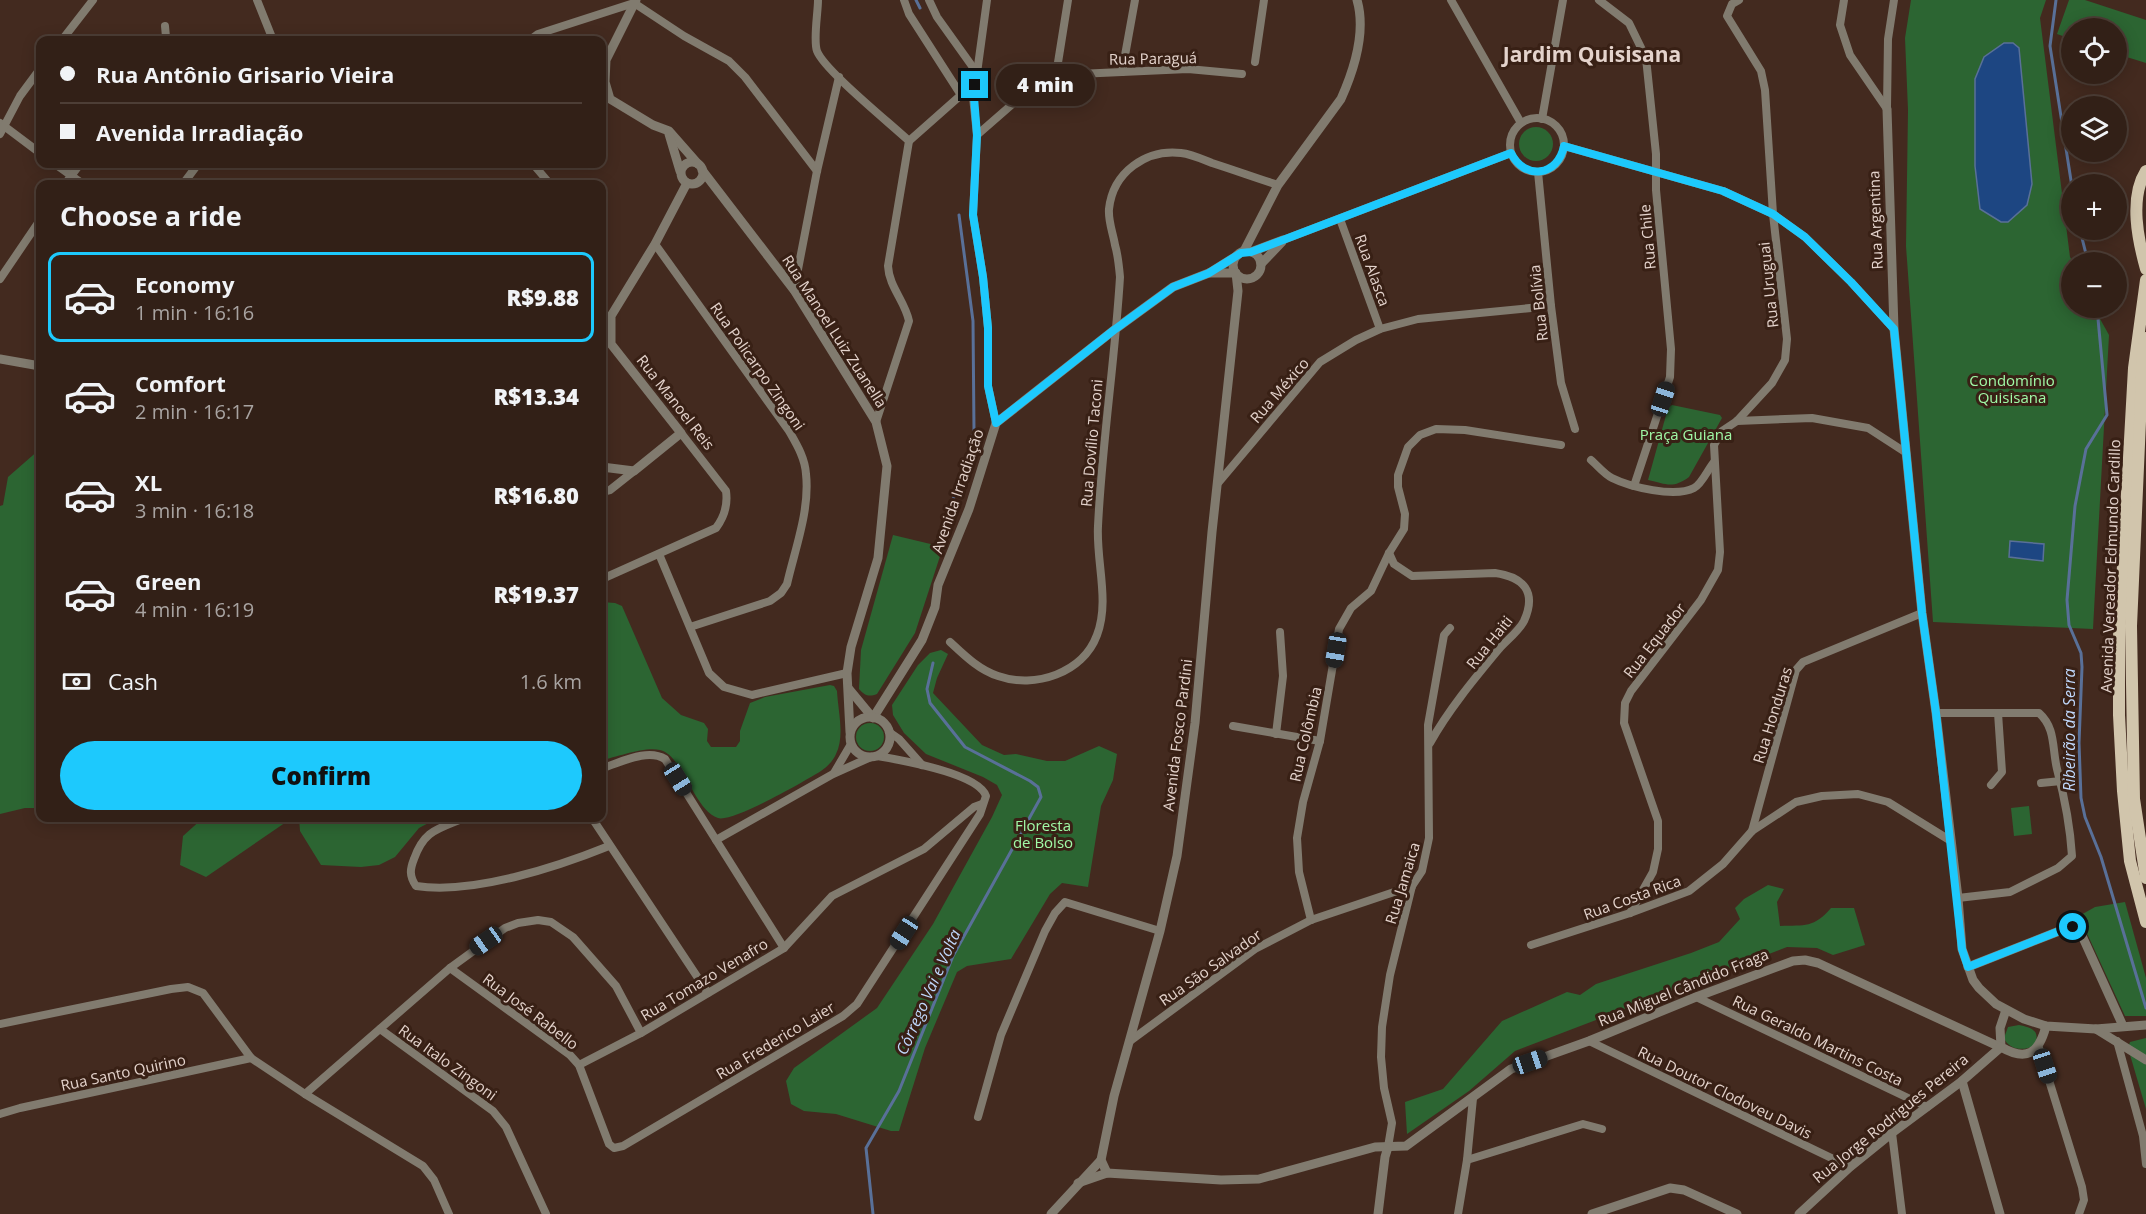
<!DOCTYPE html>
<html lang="en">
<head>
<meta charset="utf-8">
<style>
  body { margin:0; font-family:"Open Sans",sans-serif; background:#3d2d24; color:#f1f3f6; height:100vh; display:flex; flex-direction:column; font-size:22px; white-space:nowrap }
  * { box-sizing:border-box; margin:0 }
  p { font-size:20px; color:#a8a3a1 }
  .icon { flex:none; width:33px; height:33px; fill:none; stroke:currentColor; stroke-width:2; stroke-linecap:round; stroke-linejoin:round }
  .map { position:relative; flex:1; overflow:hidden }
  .panel { position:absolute; left:36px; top:180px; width:570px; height:642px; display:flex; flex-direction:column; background:#322017; border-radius:12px; box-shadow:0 3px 15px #0003,0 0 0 2px #4d3e36 }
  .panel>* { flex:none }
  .top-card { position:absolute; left:36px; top:36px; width:570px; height:132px; border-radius:12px; box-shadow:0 3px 15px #0003,0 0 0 2px #4d3e36; display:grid; align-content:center; height:132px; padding:0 24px; background:#322017 }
  .buttons { position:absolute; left:2061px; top:18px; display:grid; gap:12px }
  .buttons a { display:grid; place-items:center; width:66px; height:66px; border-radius:50%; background:#322017; box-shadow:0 3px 15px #0003,0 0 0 2px #4d3e36; font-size:30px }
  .end { position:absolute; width:27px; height:27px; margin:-14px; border:8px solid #1dc9fd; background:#111; box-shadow:0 0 0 3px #111 }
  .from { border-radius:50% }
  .bubble { position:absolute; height:42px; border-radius:21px; background:#322017; box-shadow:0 3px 15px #0003,0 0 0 2px #4d3e36; font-size:20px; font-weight:800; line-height:42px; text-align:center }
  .car { position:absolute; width:18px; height:36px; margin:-18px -9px; border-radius:8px; box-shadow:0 0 4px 2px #0007; background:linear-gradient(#222 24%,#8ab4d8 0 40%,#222 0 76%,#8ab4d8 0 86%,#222 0) }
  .top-card b { display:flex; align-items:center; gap:21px; height:57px; font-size:22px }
  .top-card b+b { border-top:2px solid #4d3e36 }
  .top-card i { width:15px; height:15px; background:#f1f3f6 }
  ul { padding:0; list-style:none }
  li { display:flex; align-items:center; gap:18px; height:90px; margin:0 12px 9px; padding:0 12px; border:3px solid transparent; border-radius:12px }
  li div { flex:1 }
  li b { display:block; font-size:22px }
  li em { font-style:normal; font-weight:800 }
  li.active { border-color:#1dc9fd }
  li>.icon { width:54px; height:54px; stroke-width:1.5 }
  h2 { padding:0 24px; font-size:27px; line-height:72px }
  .pay { display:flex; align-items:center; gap:15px; height:66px; padding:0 24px; font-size:22px }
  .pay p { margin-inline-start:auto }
  .action { display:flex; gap:12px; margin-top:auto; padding:12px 24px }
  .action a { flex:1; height:69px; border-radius:36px; background:#1dc9fd; color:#111; font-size:24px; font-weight:800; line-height:69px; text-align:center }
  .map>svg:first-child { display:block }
  .green { fill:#2c6532 }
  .water { fill:#1d4682; stroke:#597098; stroke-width:1.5 }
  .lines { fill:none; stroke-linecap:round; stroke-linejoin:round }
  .stream { stroke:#597098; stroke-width:3 }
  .minor { stroke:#817b6f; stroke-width:8 }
  .tertiary { stroke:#817b6f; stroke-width:9 }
  .primary { stroke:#d1c5ac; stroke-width:12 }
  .route { stroke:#1dc9fd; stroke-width:8 }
  .labels { text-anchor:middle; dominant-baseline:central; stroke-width:6; stroke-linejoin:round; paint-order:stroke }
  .street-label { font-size:15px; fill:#e4d3cc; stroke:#382015 }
  .park-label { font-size:15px; fill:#a0f9a6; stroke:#382015 }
  .water-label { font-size:16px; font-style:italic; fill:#c0d8fc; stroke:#382015 }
  .district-label { font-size:21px; font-weight:bold; fill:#e4d3cc; stroke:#382015 }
</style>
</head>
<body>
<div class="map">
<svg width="2146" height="1214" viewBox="0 0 2146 1214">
  <rect width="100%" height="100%" fill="#432a1f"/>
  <g class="green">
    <path d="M1911,0H2046L2040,18L2070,257L2073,262L2072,308H2094L2109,335L2093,629L1933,622L1906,246L1908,110L1905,38Z"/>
    <path d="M2069,0H2085L2146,20V63L2117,54L2116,28H2072L2071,39L2057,34Z"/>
    <circle cx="1536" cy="144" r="17"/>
    <path d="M1672,405L1720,415L1722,418L1689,477C1673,489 1666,484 1648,480L1668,408Z"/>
    <path d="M40,449V808H25L0,814V506L3,505L8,477Z"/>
    <path d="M893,535L943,547L915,633L877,694C869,697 865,696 859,689L861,650Z"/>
    <path d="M602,602L615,603L622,606L662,698L681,715L704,723L708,729L707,741L711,747H736L740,741V731L750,703L765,697L830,685L834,686L837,691C838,711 845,736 836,754C833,761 827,767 821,771C805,781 732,823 718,818C693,809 683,755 660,750C646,746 616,757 602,760Z"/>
    <path d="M941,650L948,654L937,678L933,693L982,745L1004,755L1016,754L1047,761H1065L1099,746L1117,754L1113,780L1101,806L1088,887L1062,883L1050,894L1011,959L967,966L957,972L925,1048L899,1131H891L836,1114L804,1111L791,1104L786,1081L794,1068L877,1008L933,924L992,817L1002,795L997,785L983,777L926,754L904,733L893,715L892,705L918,665L930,653Z"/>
    <circle cx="870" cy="737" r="14"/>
    <path d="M2029,806L2032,834L2014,836L2011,808Z"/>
    <path d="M203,818H292L206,877L180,865L183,836Z"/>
    <path d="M299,818H438L419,828L395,857L379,865L361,867L321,865L300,831Z"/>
    <path d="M1768,885L1784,889L1777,902L1780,926C1805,925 1814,928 1831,908H1854L1865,945L1833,955L1817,948L1787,947L1515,1051L1469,1091L1407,1134L1405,1102L1443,1089L1502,1021L1567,992L1580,995L1596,984L1691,953L1719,942L1740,919L1735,908L1744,899Z"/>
    <path d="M2125,902L2146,978V1016H2125L2079,916L2095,907Z"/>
    <path d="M2019,1025C2033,1028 2041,1031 2034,1046C2023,1051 2009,1050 2004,1038L2008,1027Z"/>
    <path d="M2146,1038V1109L2128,1048L2130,1042Z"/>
  </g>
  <g class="water">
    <path d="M2004,43H2013L2019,48L2032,184L2027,205L2008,222H2001L1980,209L1975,166V79L1984,57Z"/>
    <path d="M2010,541L2044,544L2043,561L2009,557Z"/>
  </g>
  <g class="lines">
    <g class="stream">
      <path d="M916,0L920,8"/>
      <path d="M2056,0L2050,46L2072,187"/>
      <path d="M2080,230L2088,262"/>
      <path d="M2097,308L2107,415L2086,449L2075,506L2067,600L2069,625L2081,653L2082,667L2079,743L2081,798L2085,817L2101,857L2146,1008"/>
      <path d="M940,534L968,460L974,431L973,321L959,215"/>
      <path d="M873,1214L866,1148L899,1091L953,956L1041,797L1038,787L1030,781L965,747L930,703L927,689L933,663"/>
    </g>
    <g class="minor">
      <path d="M257,0L273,40"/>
      <path d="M818,0C818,13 813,40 817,51C824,70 891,124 909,141L888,266C889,287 905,301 909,321L876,422"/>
      <path d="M904,0L909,14L961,95L973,97L977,73L937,17L929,0"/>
      <path d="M1451,0L1521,123"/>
      <path d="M1599,0L1629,23L1646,58L1656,154V190L1671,349L1670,377L1634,486"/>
      <path d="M1844,0L1840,25L1850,55L1887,109"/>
      <path d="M62,40L93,0"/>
      <path d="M164,40L166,37L165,26"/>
      <path d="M530,40L538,34L634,3L684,36L729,61L745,77L817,171"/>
      <path d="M1255,62L1264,0"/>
      <path d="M1122,72L1135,0"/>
      <path d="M977,73L987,0"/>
      <path d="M1056,75L1068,0"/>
      <path d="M973,97L977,135L973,215L983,277L988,328V386L996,423"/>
      <path d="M1887,107L1888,39L1894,0"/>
      <circle cx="1537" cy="145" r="27"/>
      <path d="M1542,119L1563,0"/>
      <path d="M0,123L40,153"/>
      <path d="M0,134L20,96L40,69"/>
      <path d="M977,135L1040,80L1056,75L1188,69L1242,74"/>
      <path d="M909,141L961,95"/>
      <path d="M1564,146L1723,191L1773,214L1805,237L1851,282L1894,329"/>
      <path d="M55,164L83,184"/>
      <path d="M533,164L550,184"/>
      <path d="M1538,172L1551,306L1561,383L1575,429"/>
      <path d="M65,184L80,164"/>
      <path d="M183,184L198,164"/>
      <path d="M1340,219L1380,329"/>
      <path d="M1283,240L1511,153"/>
      <path d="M655,244L789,431C797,445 805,458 806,474C810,510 795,549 787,584L781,593L770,601L690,627"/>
      <path d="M0,279L40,220"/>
      <path d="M794,290L817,171L839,77"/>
      <path d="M1737,421L1812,418L1868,428L1905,452"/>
      <path d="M1591,460C1597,465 1604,474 1612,478C1630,487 1675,498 1694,488C1702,484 1708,469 1714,462"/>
      <path d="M1219,482L1320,362L1356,340L1380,329L1418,319L1551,306"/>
      <path d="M602,492L610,490L634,471"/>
      <path d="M1389,553L1394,564L1412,576L1495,573C1524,577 1537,592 1524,621C1519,631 1507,640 1499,649C1475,678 1449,709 1430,743"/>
      <path d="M659,554L709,673L724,687L752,695L847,673"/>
      <path d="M602,579L716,528C725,516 728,505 726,491L681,433"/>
      <path d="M950,642C964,655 979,670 998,676C1035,689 1083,673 1097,635C1110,601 1096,562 1098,526C1102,443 1115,360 1120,277C1119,266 1118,255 1115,245C1113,233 1108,221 1109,209C1113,172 1146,149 1181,153C1191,154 1202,159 1212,163C1234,170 1256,178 1278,185"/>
      <path d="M1936,713H2039C2056,728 2052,749 2057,769C2065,799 2070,824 2072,856L2058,868L2010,892L1958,898"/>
      <path d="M1233,726L1320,741"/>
      <path d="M889,732L899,739L922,765"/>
      <path d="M1276,734L1283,676L1280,632"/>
      <path d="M602,768C620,763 647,748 665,759L784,948"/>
      <path d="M834,773L851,744"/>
      <path d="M2041,783L2061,781"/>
      <path d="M1991,785L2002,772L1998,713"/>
      <path d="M464,818C438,829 424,830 414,859C410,869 409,876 416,886C472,895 557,867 609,846"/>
      <path d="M592,818L708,993"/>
      <path d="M1752,831L1796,670L1803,662L1922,613"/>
      <path d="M716,840L833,774L871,757"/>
      <path d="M1630,913L1653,872L1658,849V821L1624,723L1625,703L1631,691L1701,600L1718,570L1720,552L1714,445L1722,431L1737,421L1772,383L1785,360L1787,339L1773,214L1765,90L1761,71L1727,16L1732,4L1739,0"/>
      <path d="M1311,920L1299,872L1297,838L1303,802L1320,741L1339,629L1351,608L1371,591L1389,553L1404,529L1405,514L1398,487V475L1408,447L1420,435L1436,429L1465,430L1561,445"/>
      <path d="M1531,945L1630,913L1689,891L1723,864L1752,831L1796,802L1822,796L1858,794L1888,802L1951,841"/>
      <path d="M450,968L570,1055L579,1065L609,1144L614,1148L623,1146L843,1016L857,1004L980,814L986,796C978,773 900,760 877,756"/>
      <path d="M1696,997L1927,1107"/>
      <path d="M0,1024L171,989L188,987L203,993L251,1058L305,1094L423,1166L434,1180L449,1214"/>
      <path d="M380,1029L493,1111L506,1127L546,1214"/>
      <path d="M1130,1041L1255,949L1311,920L1412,886"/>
      <path d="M1589,1041L1850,1167"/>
      <path d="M2117,1041L2143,1136L2146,1164"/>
      <path d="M2039,1048L2082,1187L2084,1200L2079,1214"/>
      <path d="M579,1065L641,1033L784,948L832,896L924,849L974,807L982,804"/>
      <path d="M305,1094L450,968L505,928L518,923L538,920L551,922L573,937L616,986L641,1033"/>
      <path d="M0,1114L20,1108L251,1058"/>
      <path d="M978,1117L1001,1035L1045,931L1055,913L1065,902L1160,931"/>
      <path d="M1892,1133L1902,1214"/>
      <path d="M1388,1147L1392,1123L1384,1088L1381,1057L1382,1027L1390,975L1412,886L1422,871L1429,838L1428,725L1444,635L1450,628"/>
      <path d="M1467,1160L1583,1124L1602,1129"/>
      <path d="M1458,1214L1467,1160L1473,1098"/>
    </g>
    <g class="tertiary">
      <path d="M636,0L606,60L605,82L610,99L653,125L669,131L698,164"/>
      <path d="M1887,109L1894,329L1922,613L1936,713L1958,898L1962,949L1973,980L1979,988L1996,1004L2024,1019L2046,1026L2096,1029L2146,1025"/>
      <path d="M669,134L680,171"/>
      <circle cx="692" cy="173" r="11"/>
      <path d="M702,170L794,290L876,422L887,466L878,558L851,647L847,673L850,732"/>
      <path d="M1244,251L1278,185L1341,99C1354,70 1366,31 1357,0"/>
      <circle cx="1247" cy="265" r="14"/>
      <path d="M1251,252L1283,240"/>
      <path d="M1261,264L1282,242"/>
      <path d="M0,359L40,366"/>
      <path d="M602,467L634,471L681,433L611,344V316L655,244L687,183"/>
      <path d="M849,689L873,718L922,640L935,607L938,585L969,509L996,423L1114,330L1173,287L1209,273L1238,255"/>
      <circle cx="870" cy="737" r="20"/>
      <path d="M1968,967L2067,928L2079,929L2123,1026"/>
      <path d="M2006,1010L2000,1028L2001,1047C2027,1062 2039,1053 2046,1026"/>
      <path d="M2096,1029L2146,1060"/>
      <path d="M1962,1081L2000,1214"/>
      <path d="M1107,1173L1101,1160L1114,1096L1160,931L1177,856L1195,723L1212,532L1238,291L1236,273H1209"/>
      <path d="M1078,1183L1107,1173L1221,1180L1259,1179L1375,1147L1406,1146L1511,1069L1589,1041L1696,997L1793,961L1805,960L1818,963L2000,1047"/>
      <path d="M1051,1214L1101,1160"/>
      <path d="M1378,1214L1385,1157L1388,1147"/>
      <path d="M1592,1214L1670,1188L1684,1190L1737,1214"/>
      <path d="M1799,1214L1850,1167L1892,1133L1962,1081L2001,1047"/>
    </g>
    <g class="primary">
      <path d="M2146,171C2129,198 2138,240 2146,269"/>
      <path d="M2146,280L2134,368L2119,637V715L2123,791L2130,861L2146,922"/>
      <path d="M2146,338L2143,353L2131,626L2134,799L2146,878"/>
    </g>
  </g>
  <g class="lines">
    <path class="route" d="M975,85L974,97L977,135L973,215L983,277L988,328V386L996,423L1114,330L1173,287L1209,273L1241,253L1251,252L1283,240L1511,153C1525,181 1558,176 1564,146L1723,191L1773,214L1805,237L1851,282L1894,329L1922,613L1936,713L1962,949L1968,967L2067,928L2073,927"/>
  </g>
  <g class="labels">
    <g class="street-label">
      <text transform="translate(1153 58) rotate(-1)">Rua Paraguá</text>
      <text transform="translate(1875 220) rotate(-92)">Rua Argentina</text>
      <text transform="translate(1647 237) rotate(-95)">Rua Chile</text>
      <text transform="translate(1373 270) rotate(70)">Rua Alasca</text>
      <text transform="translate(1768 285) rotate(-96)">Rua Uruguai</text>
      <text transform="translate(1538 303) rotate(-96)">Rua Bolívia</text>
      <text transform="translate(835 331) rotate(57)">Rua Manoel Luiz Zuanella</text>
      <text transform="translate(758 366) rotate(55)">Rua Policarpo Zingoni</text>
      <text transform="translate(1279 390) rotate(-49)">Rua México</text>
      <text transform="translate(676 402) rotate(52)">Rua Manoel Reis</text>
      <text transform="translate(1091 443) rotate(-85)">Rua Dovílio Taconi</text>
      <text transform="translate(957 491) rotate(-71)">Avenida Irradiação</text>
      <text transform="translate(2110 566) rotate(-88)">Avenida Vereador Edmundo Cardillo</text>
      <text transform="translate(1654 640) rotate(-52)">Rua Equador</text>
      <text transform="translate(1489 642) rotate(-51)">Rua Haiti</text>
      <text transform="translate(1772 715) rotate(-73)">Rua Honduras</text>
      <text transform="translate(1305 734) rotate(-77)">Rua Colômbia</text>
      <text transform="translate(1177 735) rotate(-83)">Avenida Fosco Pardini</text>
      <text transform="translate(1402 883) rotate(-73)">Rua Jamaica</text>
      <text transform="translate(1632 897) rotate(-20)">Rua Costa Rica</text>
      <text transform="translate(1210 967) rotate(-35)">Rua São Salvador</text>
      <text transform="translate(704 979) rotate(-31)">Rua Tomazo Venafro</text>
      <text transform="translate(1683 987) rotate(-22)">Rua Miguel Cândido Fraga</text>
      <text transform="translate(531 1011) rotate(37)">Rua José Rabello</text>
      <text transform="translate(775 1040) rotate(-31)">Rua Frederico Laier</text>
      <text transform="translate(1818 1040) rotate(26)">Rua Geraldo Martins Costa</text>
      <text transform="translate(448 1062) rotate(36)">Rua Italo Zingoni</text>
      <text transform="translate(123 1072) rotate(-12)">Rua Santo Quirino</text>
      <text transform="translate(1725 1092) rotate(26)">Rua Doutor Clodoveu Davis</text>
      <text transform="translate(1890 1118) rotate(-39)">Rua Jorge Rodrigues Pereira</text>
    </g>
    <g class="park-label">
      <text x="2012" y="380">Condomínio<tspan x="2012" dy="17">Quisisana</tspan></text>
      <text x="1686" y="434">Praça Guiana</text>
      <text x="1043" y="825">Floresta<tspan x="1043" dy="17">de Bolso</tspan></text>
    </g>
    <g class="water-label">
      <text transform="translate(2069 730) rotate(-90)">Ribeirão da Serra</text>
      <text transform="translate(928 992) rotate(-66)">Córrego Vai e Volta</text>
    </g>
    <g class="district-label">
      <text x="1592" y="54">Jardim Quisisana</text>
    </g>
  </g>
</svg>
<div class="buttons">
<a><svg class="icon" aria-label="locate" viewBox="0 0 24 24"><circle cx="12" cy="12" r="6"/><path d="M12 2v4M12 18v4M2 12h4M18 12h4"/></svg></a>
<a><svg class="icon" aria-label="layers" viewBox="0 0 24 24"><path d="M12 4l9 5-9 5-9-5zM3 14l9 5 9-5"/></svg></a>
<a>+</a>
<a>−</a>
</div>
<i class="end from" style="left:2073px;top:927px"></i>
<i class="end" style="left:975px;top:85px"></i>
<div class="bubble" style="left:996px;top:64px;width:99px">4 min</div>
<i class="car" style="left:1663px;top:399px;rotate:18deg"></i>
<i class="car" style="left:1336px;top:650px;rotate:189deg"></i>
<i class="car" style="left:678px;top:779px;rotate:148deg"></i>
<i class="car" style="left:904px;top:933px;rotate:213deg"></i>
<i class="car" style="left:486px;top:941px;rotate:235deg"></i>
<i class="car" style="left:1530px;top:1062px;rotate:71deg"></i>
<i class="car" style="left:2045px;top:1066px;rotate:162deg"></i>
<div class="top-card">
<b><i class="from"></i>Rua Antônio Grisario Vieira</b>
<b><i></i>Avenida Irradiação</b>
</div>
<section class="panel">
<h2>Choose a ride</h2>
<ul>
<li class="active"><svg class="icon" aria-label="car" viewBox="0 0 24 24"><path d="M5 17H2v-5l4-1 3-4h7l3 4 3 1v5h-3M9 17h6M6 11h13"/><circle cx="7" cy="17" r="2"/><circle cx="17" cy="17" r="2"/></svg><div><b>Economy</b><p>1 min · 16:16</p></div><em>R$9.88</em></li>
<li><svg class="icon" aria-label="car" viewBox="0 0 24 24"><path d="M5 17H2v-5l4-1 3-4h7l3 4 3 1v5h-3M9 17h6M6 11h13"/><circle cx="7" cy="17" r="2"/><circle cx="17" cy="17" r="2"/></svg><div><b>Comfort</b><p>2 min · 16:17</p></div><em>R$13.34</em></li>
<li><svg class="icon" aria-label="car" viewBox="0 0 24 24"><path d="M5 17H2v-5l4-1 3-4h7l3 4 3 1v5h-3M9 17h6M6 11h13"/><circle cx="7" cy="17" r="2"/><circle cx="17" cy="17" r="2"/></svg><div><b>XL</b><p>3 min · 16:18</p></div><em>R$16.80</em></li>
<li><svg class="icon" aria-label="car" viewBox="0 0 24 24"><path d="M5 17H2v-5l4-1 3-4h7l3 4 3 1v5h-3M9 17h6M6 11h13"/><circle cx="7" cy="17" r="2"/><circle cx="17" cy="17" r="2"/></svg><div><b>Green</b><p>4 min · 16:19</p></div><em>R$19.37</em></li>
</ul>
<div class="pay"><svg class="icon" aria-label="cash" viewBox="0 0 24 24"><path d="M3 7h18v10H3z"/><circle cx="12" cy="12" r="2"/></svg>Cash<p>1.6 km</p></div>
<div class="action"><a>Confirm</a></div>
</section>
</div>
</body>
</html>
